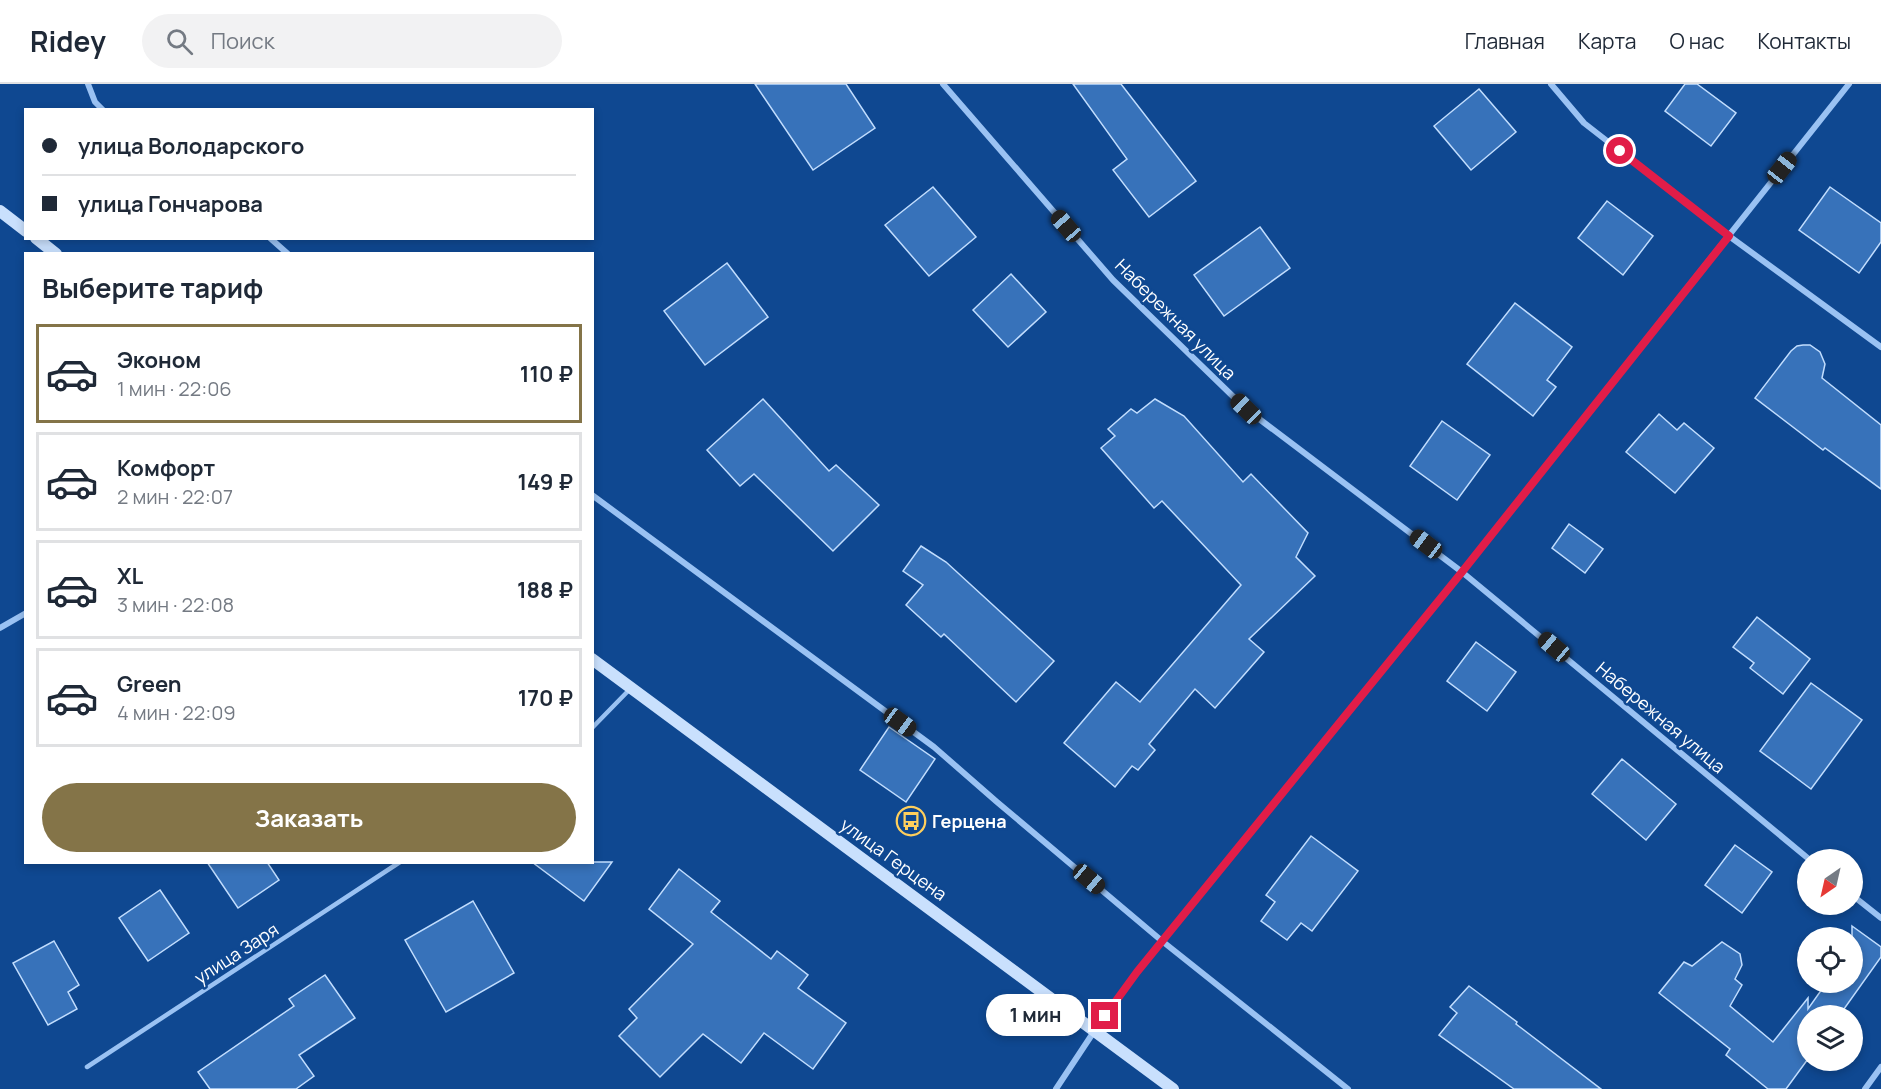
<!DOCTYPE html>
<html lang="ru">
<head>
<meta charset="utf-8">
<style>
  body { margin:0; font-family:Manrope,sans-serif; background:#f2f2f3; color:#1f2937; height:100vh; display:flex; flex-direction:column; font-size:22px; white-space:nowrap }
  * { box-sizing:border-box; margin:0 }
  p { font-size:20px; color:#747a83 }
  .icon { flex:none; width:33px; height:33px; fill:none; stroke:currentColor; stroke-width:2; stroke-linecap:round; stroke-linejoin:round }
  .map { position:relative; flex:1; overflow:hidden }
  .drawer { position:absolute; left:24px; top:168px; width:570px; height:612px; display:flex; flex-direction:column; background:#fff; border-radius:0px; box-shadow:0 3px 9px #0003 }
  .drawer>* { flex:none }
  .guide { position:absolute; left:24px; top:24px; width:570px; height:132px; border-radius:0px; box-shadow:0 3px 9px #0003; display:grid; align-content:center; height:132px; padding:0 18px; background:#fff }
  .needle { width:39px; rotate:214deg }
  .buttons { position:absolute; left:1797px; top:765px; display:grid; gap:12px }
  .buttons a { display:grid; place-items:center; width:66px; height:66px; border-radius:50%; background:#fff; box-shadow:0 3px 9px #0003; font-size:30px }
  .end { position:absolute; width:27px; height:27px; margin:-14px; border:8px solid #e11d48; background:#fff; box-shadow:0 0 0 3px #fff }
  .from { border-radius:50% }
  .bubble { position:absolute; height:42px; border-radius:21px; background:#fff; box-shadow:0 3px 9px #0003; font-size:20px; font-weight:700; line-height:42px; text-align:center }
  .car { position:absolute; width:18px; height:36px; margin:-18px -9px; border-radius:8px; box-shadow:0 0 4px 2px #0007; background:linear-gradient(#222 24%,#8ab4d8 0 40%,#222 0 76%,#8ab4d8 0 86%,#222 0) }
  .guide b { display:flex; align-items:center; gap:21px; height:57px; font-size:22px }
  .guide b+b { border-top:2px solid #e0e1e3 }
  .guide i { width:15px; height:15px; background:#1f2937 }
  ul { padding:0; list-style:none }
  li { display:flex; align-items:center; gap:18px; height:99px; margin:0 12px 9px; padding:0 6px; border:3px solid #e0e1e3; border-radius:0px }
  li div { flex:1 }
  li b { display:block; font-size:22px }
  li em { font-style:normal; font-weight:700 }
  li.current { border-color:#847448 }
  li>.icon { width:54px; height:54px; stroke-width:1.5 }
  h2 { padding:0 18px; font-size:27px; line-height:72px }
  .action { display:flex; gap:12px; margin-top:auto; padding:12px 18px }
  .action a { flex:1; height:69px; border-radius:36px; background:#847448; color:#fff; font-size:24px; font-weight:700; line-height:69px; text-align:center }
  header { display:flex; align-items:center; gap:36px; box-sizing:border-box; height:84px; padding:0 30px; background:#fff; border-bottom:2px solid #e0e1e3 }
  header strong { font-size:28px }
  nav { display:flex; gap:33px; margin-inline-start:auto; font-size:21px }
  .search { width:420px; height:54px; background:#f2f2f3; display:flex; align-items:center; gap:15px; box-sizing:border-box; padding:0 21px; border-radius:33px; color:#747a83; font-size:22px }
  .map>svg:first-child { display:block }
  .building { fill:#3772ba; stroke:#c1ddfe; stroke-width:1.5 }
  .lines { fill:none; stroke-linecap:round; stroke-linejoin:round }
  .lane { stroke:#9ac2f3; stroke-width:4.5 }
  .street { stroke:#9ac2f3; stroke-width:6 }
  .secondary { stroke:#c9e0fd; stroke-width:12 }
  .route { stroke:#e11d48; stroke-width:8 }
  .labels { text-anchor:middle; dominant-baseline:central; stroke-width:5; stroke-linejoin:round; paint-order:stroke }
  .street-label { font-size:18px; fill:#fff; stroke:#0f4891 }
  .poi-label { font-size:18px; font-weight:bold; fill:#fff; stroke:#0f4891; text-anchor:start }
</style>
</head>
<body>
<header>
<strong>Ridey</strong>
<div class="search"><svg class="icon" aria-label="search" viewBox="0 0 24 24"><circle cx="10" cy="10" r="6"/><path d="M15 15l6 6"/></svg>Поиск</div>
<nav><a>Главная</a><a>Карта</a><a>О нас</a><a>Контакты</a></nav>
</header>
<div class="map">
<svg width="1881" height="1005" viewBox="0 0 1881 1005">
  <rect width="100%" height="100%" fill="#0f4891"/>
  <g class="building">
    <path d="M755,0H846L875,44L813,86Z"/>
    <path d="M1073,0H1121L1196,97L1149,133L1113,86L1127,75Z"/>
    <path d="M1685,0H1697L1736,29L1711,62L1665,27Z"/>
    <path d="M1479,5L1516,48L1471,86L1434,42Z"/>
    <path d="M933,103L976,153L929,192L885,141Z"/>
    <path d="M1830,103L1881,139V158L1859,189L1799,146Z"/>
    <path d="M1607,117L1653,152L1623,191L1578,154Z"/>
    <path d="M1260,143L1290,184L1224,232L1194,191Z"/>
    <path d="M727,179L768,233L705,281L664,227Z"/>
    <path d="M1011,190L1046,228L1008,263L973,226Z"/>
    <path d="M1515,219L1572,263L1547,296L1556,303L1533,332L1467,280Z"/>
    <path d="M1803,261H1810L1820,268L1825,280L1822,294L1881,341V405L1825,364L1823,366L1755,314L1791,267L1797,262Z"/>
    <path d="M763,315L829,387L836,381L879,421L833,467L754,390L740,402L707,366Z"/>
    <path d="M1155,315L1184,332L1243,398L1251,390L1308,449L1296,473L1315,492L1249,555L1264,568L1215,624L1195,605L1149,660L1155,666L1138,686L1132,682L1115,703L1064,659L1116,598L1140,618L1241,501L1162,417L1154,424L1101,364L1115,352L1108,345L1131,325L1137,329Z"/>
    <path d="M1659,330L1677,346L1684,339L1714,364L1675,409L1626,368Z"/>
    <path d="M1442,337L1490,371L1457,416L1410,382Z"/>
    <path d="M1569,440L1603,465L1585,489L1552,464Z"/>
    <path d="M921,462L946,478L1054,577L1016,618L944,550L941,553L906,521L923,501L903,487Z"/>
    <path d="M1757,533L1810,575L1783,610L1750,584L1754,579L1733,563Z"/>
    <path d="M1476,558L1516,588L1487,627L1447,597Z"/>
    <path d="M1811,599L1862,636L1811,705L1760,667Z"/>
    <path d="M889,643L935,675L906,718L860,686Z"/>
    <path d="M1622,675L1676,720L1646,756L1592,710Z"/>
    <path d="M1311,752L1358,787L1312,847L1301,839L1287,856L1261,837L1275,818L1266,811Z"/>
    <path d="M1735,761L1772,788L1742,829L1705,801Z"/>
    <path d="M207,778H267L279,796L238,824Z"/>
    <path d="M532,778H612L584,817Z"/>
    <path d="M679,785L720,817L711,828L771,875L777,867L808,891L798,904L846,939L813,985L764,949L741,979L703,950L660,993L619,952L637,934L629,925L693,860L649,825Z"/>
    <path d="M160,806L189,849L148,877L119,834Z"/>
    <path d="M473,817L514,889L446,928L405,856Z"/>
    <path d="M1852,842L1881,863V873L1839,932H1808V975L1786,1005H1768L1726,971L1730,965L1659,909L1684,878L1692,882L1722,858L1740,870L1742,881L1735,895L1742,901L1730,922L1773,958L1808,914V925L1827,898H1852Z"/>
    <path d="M54,857L79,901L68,908L77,925L48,941L13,879Z"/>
    <path d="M325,891L355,934L299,971L314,992L296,1005H210L198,988L294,922L289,915Z"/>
    <path d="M1469,902L1517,938L1516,940L1601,1005H1514L1439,951L1457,929L1450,923Z"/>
  </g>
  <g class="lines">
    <g class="lane">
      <path d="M592,644L631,604"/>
      <path d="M87,983L400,778"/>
    </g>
    <g class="street">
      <path d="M88,0L95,18L103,26"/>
      <path d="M943,0L1113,196L1246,325L1462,488L1810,776"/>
      <path d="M1551,0L1584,39L1729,152L1881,263"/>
      <path d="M270,154L288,170"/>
      <path d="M592,411L934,663L997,718L1162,857L1348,1005"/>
      <path d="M0,544L26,529"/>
      <path d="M1852,811L1881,834"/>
      <path d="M1056,1005L1095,946L1137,888L1462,488L1849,0"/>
      <path d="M1865,1005L1881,983"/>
    </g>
    <g class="secondary">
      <path d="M0,127L26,147"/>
      <path d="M36,154L56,170"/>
      <path d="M592,575L1173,1005"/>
    </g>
  </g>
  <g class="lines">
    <path class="route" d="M1105,932L1137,888L1462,488L1729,152L1620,67"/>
  </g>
  <defs>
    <g id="bus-ring" transform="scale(1.5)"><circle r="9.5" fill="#0f4891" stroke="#ffcf5c" stroke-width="1.5"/><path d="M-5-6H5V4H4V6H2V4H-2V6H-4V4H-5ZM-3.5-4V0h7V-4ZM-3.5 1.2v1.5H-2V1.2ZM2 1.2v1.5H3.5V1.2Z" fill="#ffcf5c"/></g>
  </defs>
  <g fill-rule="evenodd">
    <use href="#bus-ring" x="911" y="737"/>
  </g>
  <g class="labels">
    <g class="street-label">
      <text transform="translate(1176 235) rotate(45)">Набережная улица</text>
      <text transform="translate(1661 633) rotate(40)">Набережная улица</text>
      <text transform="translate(894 775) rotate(36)">улица Герцена</text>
      <text transform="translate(236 869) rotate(-33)">улица Заря</text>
    </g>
    <g class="poi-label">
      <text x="932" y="737">Герцена</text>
    </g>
  </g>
</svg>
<div class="buttons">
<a><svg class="needle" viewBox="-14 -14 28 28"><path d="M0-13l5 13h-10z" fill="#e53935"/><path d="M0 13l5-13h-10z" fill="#747a83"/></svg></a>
<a><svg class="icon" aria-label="locate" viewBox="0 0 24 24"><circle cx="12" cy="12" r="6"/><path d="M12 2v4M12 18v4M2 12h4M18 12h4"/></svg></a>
<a><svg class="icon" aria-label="layers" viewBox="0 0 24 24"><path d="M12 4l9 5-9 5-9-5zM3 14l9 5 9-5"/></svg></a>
</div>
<i class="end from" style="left:1620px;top:67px"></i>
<i class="end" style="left:1105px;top:932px"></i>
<div class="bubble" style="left:986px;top:910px;width:99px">1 мин</div>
<i class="car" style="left:1782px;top:84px;rotate:38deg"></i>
<i class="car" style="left:1066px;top:142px;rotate:319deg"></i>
<i class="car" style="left:1246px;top:325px;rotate:314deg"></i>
<i class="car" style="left:1426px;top:460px;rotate:307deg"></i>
<i class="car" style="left:1554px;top:563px;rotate:310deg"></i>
<i class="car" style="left:900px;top:638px;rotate:126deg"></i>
<i class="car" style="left:1089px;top:795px;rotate:130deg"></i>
<div class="guide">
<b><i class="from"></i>улица Володарского</b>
<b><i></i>улица Гончарова</b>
</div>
<section class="drawer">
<h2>Выберите тариф</h2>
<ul>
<li class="current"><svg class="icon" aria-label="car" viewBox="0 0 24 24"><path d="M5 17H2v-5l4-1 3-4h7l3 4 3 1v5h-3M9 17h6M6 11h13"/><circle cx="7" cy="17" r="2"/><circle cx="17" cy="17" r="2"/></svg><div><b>Эконом</b><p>1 мин · 22:06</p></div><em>110 ₽</em></li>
<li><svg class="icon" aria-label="car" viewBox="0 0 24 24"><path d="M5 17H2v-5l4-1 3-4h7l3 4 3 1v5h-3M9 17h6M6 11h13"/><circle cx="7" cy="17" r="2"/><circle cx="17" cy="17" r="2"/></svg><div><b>Комфорт</b><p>2 мин · 22:07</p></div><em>149 ₽</em></li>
<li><svg class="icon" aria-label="car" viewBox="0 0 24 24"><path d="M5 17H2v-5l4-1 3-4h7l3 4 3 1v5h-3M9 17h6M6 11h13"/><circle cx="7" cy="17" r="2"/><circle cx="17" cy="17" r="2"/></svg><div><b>XL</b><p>3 мин · 22:08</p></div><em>188 ₽</em></li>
<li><svg class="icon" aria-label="car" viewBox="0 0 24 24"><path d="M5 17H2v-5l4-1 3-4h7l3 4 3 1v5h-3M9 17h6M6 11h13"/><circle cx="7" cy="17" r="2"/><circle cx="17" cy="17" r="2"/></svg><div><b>Green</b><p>4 мин · 22:09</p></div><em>170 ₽</em></li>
</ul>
<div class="action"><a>Заказать</a></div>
</section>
</div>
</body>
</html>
